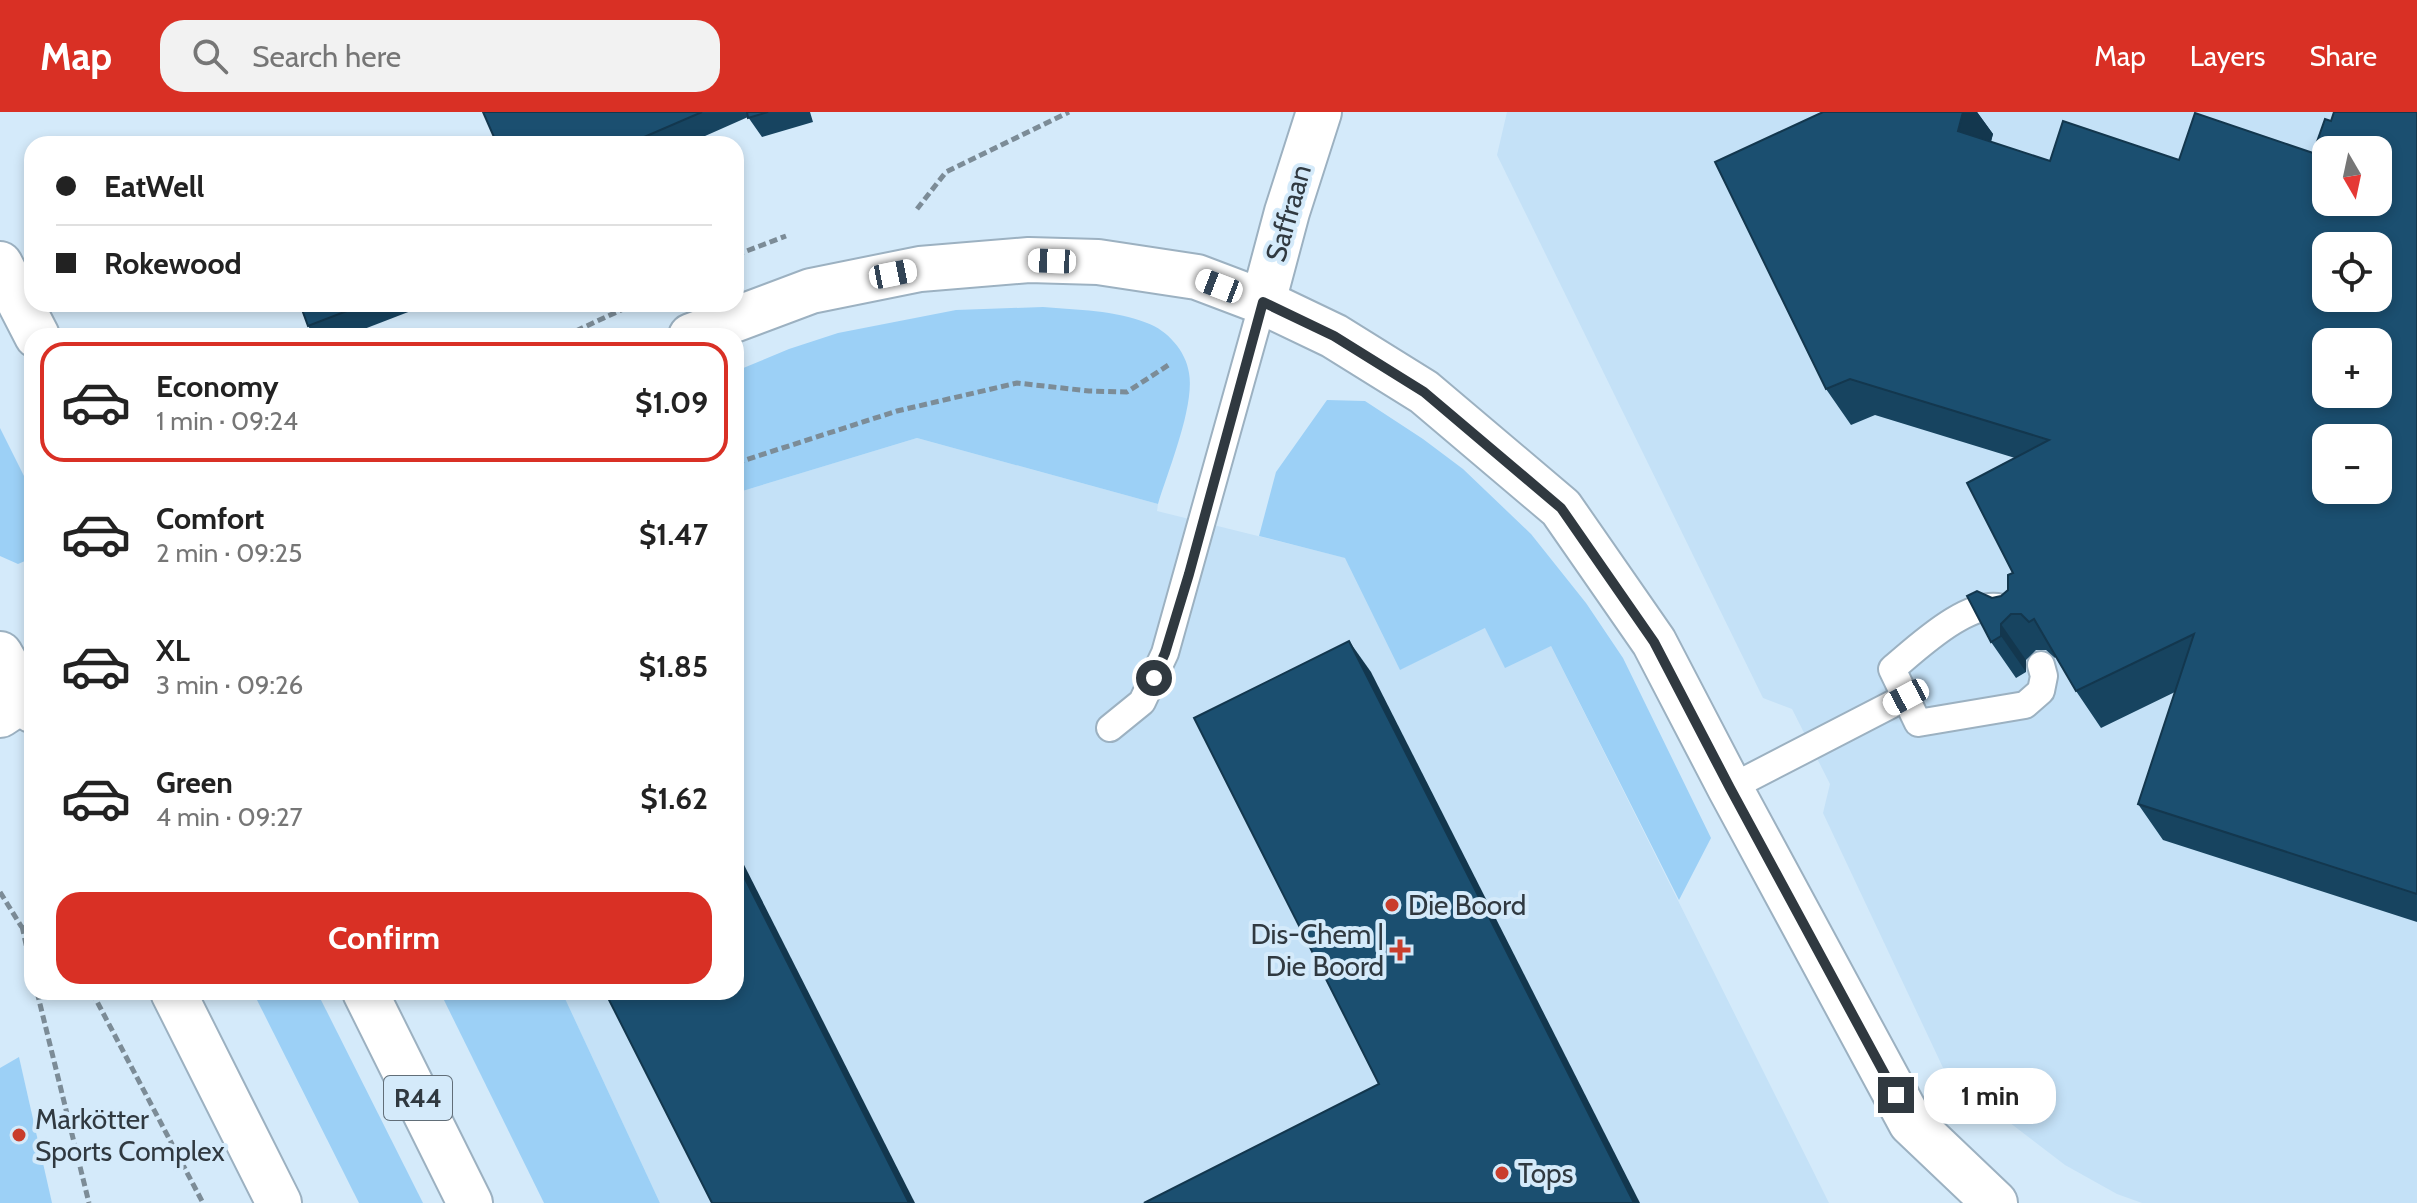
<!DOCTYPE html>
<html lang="en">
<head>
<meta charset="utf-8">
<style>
  body { margin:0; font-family:Cabin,sans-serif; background:#f2f2f2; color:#222; height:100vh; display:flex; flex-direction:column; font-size:30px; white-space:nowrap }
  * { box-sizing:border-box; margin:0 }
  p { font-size:26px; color:#767676 }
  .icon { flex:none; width:44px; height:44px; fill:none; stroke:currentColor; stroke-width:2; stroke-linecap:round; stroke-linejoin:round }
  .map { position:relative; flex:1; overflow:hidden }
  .panel { position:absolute; left:24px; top:216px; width:720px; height:672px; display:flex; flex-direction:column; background:#fff; border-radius:24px; box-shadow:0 4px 12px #0003 }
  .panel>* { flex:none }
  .guide { position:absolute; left:24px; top:24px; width:720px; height:176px; border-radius:24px; box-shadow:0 4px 12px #0003; display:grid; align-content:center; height:176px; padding:0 32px; background:#fff }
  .needle { width:52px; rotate:171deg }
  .tools { position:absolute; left:2312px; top:24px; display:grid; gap:16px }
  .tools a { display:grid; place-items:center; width:80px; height:80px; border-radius:16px; background:#fff; box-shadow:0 4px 12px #0003; font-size:40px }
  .end { position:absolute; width:36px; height:36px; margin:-18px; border:10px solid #303940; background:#fff; box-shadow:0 0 0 4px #fff }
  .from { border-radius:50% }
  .bubble { position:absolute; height:56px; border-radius:24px; background:#fff; box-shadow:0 4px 12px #0003; font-size:26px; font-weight:700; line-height:56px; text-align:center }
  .car { position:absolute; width:24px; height:48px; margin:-24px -12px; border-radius:10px; box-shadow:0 0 6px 2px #0007; background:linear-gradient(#fff 24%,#345 0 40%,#fff 0 76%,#345 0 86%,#fff 0) }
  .guide b { display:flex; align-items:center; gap:28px; height:76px; font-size:30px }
  .guide b+b { border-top:2px solid #e0e0e0 }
  .guide i { width:20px; height:20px; background:#222 }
  ul { padding:14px 0 0; list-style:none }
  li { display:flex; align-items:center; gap:24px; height:120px; margin:0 16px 12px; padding:0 16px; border:4px solid transparent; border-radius:24px }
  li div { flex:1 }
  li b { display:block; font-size:30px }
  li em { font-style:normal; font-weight:700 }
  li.on { border-color:#d93025 }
  li>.icon { width:72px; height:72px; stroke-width:1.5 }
  .button { display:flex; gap:16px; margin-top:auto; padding:16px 32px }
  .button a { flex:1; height:92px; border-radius:24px; background:#d93025; color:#fff; font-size:32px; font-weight:700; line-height:92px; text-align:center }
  header { display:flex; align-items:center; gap:48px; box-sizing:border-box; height:112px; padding:0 40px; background:#d93025; color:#fff }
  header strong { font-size:38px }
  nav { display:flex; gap:44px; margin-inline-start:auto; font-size:28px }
  .search { width:560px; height:72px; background:#f2f2f2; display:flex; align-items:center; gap:20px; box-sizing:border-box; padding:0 28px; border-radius:24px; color:#767676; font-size:30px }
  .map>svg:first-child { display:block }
  .built { fill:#c4e1f7; fill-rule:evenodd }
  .green { fill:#9cd0f6 }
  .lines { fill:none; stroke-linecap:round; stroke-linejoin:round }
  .lane-casing { stroke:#9cb1c1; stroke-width:30 }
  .street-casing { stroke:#9cb1c1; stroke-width:48 }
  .primary-casing { stroke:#9cb1c1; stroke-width:48 }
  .path { stroke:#7c8c97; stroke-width:5; stroke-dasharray:8 4; stroke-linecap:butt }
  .lane { stroke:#fff; stroke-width:26 }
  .street { stroke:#fff; stroke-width:44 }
  .primary { stroke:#fff; stroke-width:44 }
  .wall { fill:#174460 }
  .shaded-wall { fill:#13374e }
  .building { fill:#1b4f70; stroke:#13374e; stroke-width:2; fill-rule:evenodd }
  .route { stroke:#303940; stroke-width:10 }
  .poi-dot { fill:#c93d2c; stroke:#d4eafa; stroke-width:3 }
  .labels { text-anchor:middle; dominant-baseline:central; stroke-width:8; stroke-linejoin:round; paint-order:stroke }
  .shield { fill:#d4eafa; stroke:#616e78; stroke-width:2 }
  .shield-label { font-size:26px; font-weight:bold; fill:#303940 }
  .street-label { font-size:28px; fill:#303940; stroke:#d4eafa }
  .poi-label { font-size:28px; fill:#303940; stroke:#d4eafa; text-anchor:start }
</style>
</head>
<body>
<header>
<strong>Map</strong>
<div class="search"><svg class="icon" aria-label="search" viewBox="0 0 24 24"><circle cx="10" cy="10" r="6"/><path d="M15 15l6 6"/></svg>Search here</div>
<nav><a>Map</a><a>Layers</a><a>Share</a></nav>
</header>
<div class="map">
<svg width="2417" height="1091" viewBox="0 0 2417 1091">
  <rect width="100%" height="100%" fill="#d4eafa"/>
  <g class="built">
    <path d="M1507,0H2417V1091H2142L2117,1082L2065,1053L1946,962L1823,701L1830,672L1792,597L1763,586L1497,43ZM2326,38H2378V90H2326ZM2326,134H2378V186H2326ZM2326,230H2378V282H2326ZM2326,326H2378V378H2326Z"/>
    <path d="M917,326L1158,392L1157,399L1346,446L1401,557L1485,516L1551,534L1829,1091H660L562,880H736V381Z"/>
  </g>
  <g class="green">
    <path d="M1043,195C1077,198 1115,198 1147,211C1167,218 1186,239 1189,261C1195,294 1168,359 1158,392L917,326L736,381V259L789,237L838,221L956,198Z"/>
    <path d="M1327,288L1365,289L1423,327L1463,357L1531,422L1586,491L1623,546L1711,726L1679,788L1551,534L1505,556L1485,516L1400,558L1345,446L1259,424L1276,360Z"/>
    <path d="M0,316L32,380V446L18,452L0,444Z"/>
    <path d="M253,880H317L423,1091H359Z"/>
    <path d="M440,880H562L660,1091H544Z"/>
    <path d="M19,945L52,1091H0V956Z"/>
  </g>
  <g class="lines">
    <g class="lane-casing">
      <g id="lane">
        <path d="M2007,498C1974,481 1916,537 1892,557L1918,611L2025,593L2041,579L2044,564L2041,553"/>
        <path d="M1110,616L1142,590L1165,541L1263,190"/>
        <path d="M1730,676L1906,585"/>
      </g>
    </g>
    <g class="street-casing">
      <g id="street">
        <path d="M1263,190L1287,100L1319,0"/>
        <path d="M691,224L811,179L920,157L1029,148L1098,150L1197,165L1263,190L1334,224L1424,280L1561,396L1654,530L1730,676L1911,1011L1995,1091"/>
        <path d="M0,603L32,582"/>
      </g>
    </g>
    <g class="primary-casing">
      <g id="primary">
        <path d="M0,152L37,224"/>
        <path d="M0,542L32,598"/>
        <path d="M173,880L279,1091"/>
        <path d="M365,880L470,1091"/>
      </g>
    </g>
    <g class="path">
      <path d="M917,97L946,60L1069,0"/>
      <path d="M736,143L786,124"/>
      <path d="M565,224L634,192"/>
      <path d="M736,351L897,299L1017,271L1089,279L1127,280L1170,252"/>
      <path d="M0,780L21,814L32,824"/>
      <path d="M22,814L32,860"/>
      <path d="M37,880L89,1091"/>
      <path d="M92,880L203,1091"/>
    </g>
    <use href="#lane" class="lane"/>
    <use href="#street" class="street"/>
    <use href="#primary" class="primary"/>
  </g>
  <g class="wall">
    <path d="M483,0H810L813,10L762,25L748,5L687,32H497Z"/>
    <path d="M1823,0H1977L1993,22L1991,30L2050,49L2179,48L2313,41L2331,9L2417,0V810L2163,728L2138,692L2175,580L2101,616L2076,579L2056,545L2055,546L2046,538H2036L2026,548V560L2016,566L1991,530L1992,486L2001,484L2008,478L2013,461L2015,346L1875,303L1851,313L1826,277Z"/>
    <path d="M300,192H429L346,224H315L308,214Z"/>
  </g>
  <g class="shaded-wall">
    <path d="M1963,0H1977L1993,22L1983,55L1958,19Z"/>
    <path d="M2001,512L2026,548V560L2001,524Z"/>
    <path d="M1349,529L1371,560L1640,1091H1634Z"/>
    <path d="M736,737L915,1091H909L736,749Z"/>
  </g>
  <g class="building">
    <path d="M483,0H702L628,32H497Z"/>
    <path d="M747,0H768L748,6Z"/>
    <path d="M1823,0H1963L1958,19L2050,49L2063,9L2179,48L2195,1L2313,41L2325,7L2331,9L2334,0H2417V782L2138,692L2194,522L2076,579L2034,507L2029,510L2021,502H2011L2001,512V524L1991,530L1967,484L1977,479L1992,486L2001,484L2008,478V463L2013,461L1967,371L2049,328L1850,267L1826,277L1715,50ZM2326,38H2378V90H2326ZM2326,134H2378V186H2326ZM2326,230H2378V282H2326ZM2326,326H2378V378H2326Z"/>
    <path d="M300,192H365L308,214Z"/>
    <path d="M1349,529L1634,1091H1144L1379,972L1194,606Z"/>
    <path d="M736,749L909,1091H712L605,880H736Z"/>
  </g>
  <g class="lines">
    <path class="route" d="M1154,566L1165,541L1189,462L1263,190L1334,224L1424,280L1561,396L1654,530L1730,676L1896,983"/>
  </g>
  <g class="poi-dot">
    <circle cx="1392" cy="793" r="8"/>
    <path d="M1396 826h8v8h8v8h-8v8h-8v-8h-8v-8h8z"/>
    <circle cx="19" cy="1023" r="8"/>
    <circle cx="1502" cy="1061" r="8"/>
  </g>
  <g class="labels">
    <rect class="shield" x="384" y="964" width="68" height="44" rx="6"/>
    <g class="shield-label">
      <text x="418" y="986">R44</text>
    </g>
    <g class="street-label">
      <text transform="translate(1288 101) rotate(-74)">Saffraan</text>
    </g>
    <g class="poi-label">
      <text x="1408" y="793">Die Boord</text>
      <text x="1384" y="822" text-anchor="end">Dis-Chem |<tspan x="1384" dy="32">Die Boord</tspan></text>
      <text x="35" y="1007">Markötter<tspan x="35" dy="32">Sports Complex</tspan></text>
      <text x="1518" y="1061">Tops</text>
    </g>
  </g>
</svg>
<div class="tools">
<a><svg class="needle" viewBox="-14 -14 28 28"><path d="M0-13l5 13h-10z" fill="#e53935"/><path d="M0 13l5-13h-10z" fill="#767676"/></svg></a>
<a><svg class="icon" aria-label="locate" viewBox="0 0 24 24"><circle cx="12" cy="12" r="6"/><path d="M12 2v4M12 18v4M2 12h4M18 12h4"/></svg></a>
<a>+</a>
<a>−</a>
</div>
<i class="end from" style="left:1154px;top:566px"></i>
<i class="end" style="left:1896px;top:983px"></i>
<div class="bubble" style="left:1924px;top:956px;width:132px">1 min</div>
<i class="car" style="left:1052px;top:149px;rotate:272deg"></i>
<i class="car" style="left:893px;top:162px;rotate:79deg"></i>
<i class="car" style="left:1219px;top:174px;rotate:291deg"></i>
<i class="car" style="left:1906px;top:585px;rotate:242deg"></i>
<div class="guide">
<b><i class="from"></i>EatWell</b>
<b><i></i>Rokewood</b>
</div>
<section class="panel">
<ul>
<li class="on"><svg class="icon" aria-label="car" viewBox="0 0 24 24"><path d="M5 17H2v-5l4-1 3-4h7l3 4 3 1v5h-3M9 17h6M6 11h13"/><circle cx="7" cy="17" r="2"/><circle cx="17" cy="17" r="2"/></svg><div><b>Economy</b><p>1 min · 09:24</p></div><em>$1.09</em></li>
<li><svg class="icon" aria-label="car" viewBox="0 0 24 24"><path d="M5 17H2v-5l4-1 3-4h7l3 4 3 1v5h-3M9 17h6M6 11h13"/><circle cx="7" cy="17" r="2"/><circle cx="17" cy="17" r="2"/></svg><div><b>Comfort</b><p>2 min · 09:25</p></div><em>$1.47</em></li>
<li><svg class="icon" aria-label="car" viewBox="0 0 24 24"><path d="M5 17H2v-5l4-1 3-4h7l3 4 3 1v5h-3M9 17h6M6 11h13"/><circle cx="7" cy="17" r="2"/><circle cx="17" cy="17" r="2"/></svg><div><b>XL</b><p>3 min · 09:26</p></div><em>$1.85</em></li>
<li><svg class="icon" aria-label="car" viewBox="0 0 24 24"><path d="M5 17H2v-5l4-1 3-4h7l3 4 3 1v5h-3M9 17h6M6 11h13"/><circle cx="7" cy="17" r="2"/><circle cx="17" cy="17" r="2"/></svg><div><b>Green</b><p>4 min · 09:27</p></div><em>$1.62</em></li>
</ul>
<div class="button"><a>Confirm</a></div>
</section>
</div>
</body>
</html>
